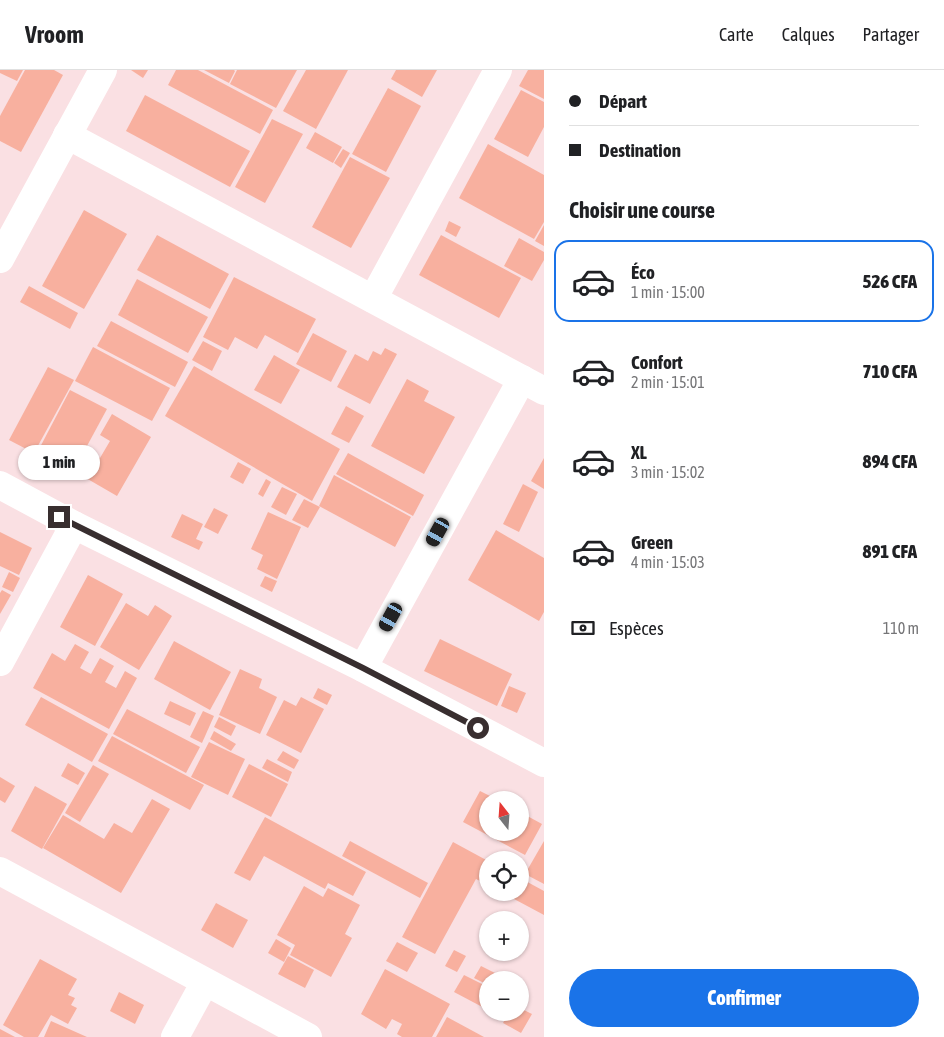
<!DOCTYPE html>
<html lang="fr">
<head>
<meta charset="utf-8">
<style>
  body { margin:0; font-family:"Asap Condensed",sans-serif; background:#f6f6f6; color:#202124; height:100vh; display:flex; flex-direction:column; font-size:19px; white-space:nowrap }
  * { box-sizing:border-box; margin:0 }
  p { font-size:16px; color:#757577 }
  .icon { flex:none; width:28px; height:28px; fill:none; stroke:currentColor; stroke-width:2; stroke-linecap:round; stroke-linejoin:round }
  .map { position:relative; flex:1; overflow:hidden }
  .details { display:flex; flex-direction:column; background:#fff; width:400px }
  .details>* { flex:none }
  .hud { display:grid; align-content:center; height:110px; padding:0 25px; background:#fff }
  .needle { width:32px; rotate:343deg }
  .fabs { position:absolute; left:479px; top:721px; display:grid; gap:10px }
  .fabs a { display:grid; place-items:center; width:50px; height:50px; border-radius:50%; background:#fff; box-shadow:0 1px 4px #0004; font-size:25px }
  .end { position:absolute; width:22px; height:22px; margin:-11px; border:6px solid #382e2f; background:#fff; box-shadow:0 0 0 2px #fff }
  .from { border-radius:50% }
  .bubble { position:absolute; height:35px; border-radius:18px; background:#fff; box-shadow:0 1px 4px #0004; font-size:16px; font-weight:800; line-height:35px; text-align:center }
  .car { position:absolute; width:15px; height:30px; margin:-15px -8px; border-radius:6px; box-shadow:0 0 4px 1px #0007; background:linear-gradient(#222 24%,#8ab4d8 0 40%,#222 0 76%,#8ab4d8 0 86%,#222 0) }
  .hud b { display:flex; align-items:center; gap:18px; height:48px; font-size:19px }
  .hud b+b { border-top:1px solid #e0e0e0 }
  .hud i { width:12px; height:12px; background:#202124 }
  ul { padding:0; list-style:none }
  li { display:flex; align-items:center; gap:15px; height:82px; margin:0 10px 8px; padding:0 15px; border:2px solid transparent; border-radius:15px }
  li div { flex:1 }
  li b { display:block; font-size:19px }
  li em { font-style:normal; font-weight:800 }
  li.current { border-color:#1a73e8 }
  li>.icon { width:45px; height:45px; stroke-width:1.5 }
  h2 { padding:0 25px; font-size:22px; line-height:60px }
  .pay { display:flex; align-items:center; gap:12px; height:55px; padding:0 25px; font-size:19px }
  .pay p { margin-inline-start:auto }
  .cta { display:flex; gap:10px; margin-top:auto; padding:10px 25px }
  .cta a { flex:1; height:58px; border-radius:30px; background:#1a73e8; color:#fff; font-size:20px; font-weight:800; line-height:58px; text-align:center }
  header { display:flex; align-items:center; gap:30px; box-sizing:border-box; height:70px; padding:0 25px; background:#fff; border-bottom:1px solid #e0e0e0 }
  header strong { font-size:24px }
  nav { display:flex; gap:28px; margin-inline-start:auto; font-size:18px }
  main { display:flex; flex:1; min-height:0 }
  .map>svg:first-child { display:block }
  .building { fill:#f8b09f }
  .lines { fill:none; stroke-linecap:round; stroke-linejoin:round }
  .street { stroke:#fff; stroke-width:28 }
  .route { stroke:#382e2f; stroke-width:6 }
</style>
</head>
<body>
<header>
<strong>Vroom</strong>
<nav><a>Carte</a><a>Calques</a><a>Partager</a></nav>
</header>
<main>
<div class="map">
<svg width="544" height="967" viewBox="0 0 544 967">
  <rect width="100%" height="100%" fill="#fae0e3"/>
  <g class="building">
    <path d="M0,0H23L17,11L0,3Z"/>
    <path d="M25,0H54L63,5L21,82L0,71V46Z"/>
    <path d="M131,0H148L143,8Z"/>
    <path d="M176,0H198L273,40L260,64L168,15Z"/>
    <path d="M204,0H234L235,1L229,13Z"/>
    <path d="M237,0H297L276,38L230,14Z"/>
    <path d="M306,0H348L316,59L283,41Z"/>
    <path d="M396,0H437L422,27L391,9Z"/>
    <path d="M528,0H544V29L519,16Z"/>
    <path d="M388,18L421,36L386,102L352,84Z"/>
    <path d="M521,20L544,32V57L528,87L494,69Z"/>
    <path d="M145,25L250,81L230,117L126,61Z"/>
    <path d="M272,49L303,64L265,133L235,117Z"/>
    <path d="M315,62L342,77L333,93L306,78Z"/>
    <path d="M488,74L544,105V152L534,169L459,128Z"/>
    <path d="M343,79L350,83L341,98L334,93Z"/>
    <path d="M350,87L390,108L351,178L312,157Z"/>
    <path d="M84,140L127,164L84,239L42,216Z"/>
    <path d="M449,151L461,157L456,167L445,161Z"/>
    <path d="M544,155V176L535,171Z"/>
    <path d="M157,165L229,204L210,239L137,200Z"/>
    <path d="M441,165L521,208L499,248L419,205Z"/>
    <path d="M519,168L544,182V190L532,211L504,196Z"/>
    <path d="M234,207L316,249L298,283L265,265L257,279L235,267L228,280L203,267Z"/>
    <path d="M137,209L208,247L188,283L118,245Z"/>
    <path d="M29,216L78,243L70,259L20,232Z"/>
    <path d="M111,251L188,292L175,317L97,276Z"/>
    <path d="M313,263L347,281L331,312L296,294Z"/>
    <path d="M203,271L222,281L212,301L192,290Z"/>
    <path d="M93,277L170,318L152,351L75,311Z"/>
    <path d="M385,278L397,284L370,334L337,317L355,284L368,291L373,281L381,285Z"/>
    <path d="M274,285L300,300L281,334L254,320Z"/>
    <path d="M194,296L340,379L312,431L165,346Z"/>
    <path d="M48,297L74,310L34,383L9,370Z"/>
    <path d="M407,309L429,321L424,331L455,347L424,404L371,376Z"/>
    <path d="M70,320L107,339L74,400L38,381Z"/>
    <path d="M346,336L364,346L349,373L331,364Z"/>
    <path d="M112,344L151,367L117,426L79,404L92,383L100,388L110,371L100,365Z"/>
    <path d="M348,383L424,425L413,446L336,404Z"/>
    <path d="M544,388V419L531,411Z"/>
    <path d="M238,392L251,399L243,414L230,407Z"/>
    <path d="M334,405L411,447L395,477L319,436Z"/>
    <path d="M266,409L271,412L263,427L258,424Z"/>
    <path d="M523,414L538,422L519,462L503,454Z"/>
    <path d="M282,417L297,424L286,445L271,437Z"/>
    <path d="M304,429L320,437L308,458L292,450Z"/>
    <path d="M214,438L228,445L218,464L204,457Z"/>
    <path d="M268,442L301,457L277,509L257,499L263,485L251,479Z"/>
    <path d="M182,444L203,454L196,469L203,472L199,480L171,467Z"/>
    <path d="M496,460L544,488V542L539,551L468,510Z"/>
    <path d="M0,462L32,478L19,505L0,496Z"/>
    <path d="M9,502L20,508L13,522L2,517Z"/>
    <path d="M88,505L123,524L95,576L60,557Z"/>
    <path d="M265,506L277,511L272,522L260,516Z"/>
    <path d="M2,520L11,525L0,544V523Z"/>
    <path d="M126,533L148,546L155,535L172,546L139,600L100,577Z"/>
    <path d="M440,569L512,604L497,636L424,601Z"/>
    <path d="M174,571L231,602L210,640L154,609Z"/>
    <path d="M75,574L89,582L80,598L91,604L100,588L114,596L105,612L116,618L125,601L137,608L109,659L33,618L52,583L65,591Z"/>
    <path d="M240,599L262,609L259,618L277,627L260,664L219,645Z"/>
    <path d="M509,616L526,623L517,643L501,636Z"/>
    <path d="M318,618L332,625L327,635L313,628Z"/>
    <path d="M41,627L108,664L92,692L25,655Z"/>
    <path d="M301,627L324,639L301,683L266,665L284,630L296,636Z"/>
    <path d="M170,631L196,643L190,656L164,644Z"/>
    <path d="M127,639L200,677L186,703L113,664Z"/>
    <path d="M203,641L214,646L202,673L190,667Z"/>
    <path d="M219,647L236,656L231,666L214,657Z"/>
    <path d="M214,661L236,674L231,681L210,669Z"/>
    <path d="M112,666L204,715L190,740L98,691Z"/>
    <path d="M209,672L245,689L228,725L191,707Z"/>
    <path d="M283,681L299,690L294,699L277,690Z"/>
    <path d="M267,689L292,702L288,712L262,698Z"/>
    <path d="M68,693L85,703L78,715L61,706Z"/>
    <path d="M249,694L288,714L271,747L232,727Z"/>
    <path d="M93,695L109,704L80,752L65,743Z"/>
    <path d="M0,707L15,716L5,733L0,730Z"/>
    <path d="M35,716L67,734L42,779L11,761Z"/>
    <path d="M480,721L498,730H488V762H520V742L542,754L525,785L463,752Z"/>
    <path d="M152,729L170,739L121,823L43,778L63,745L104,769L114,753L132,763Z"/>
    <path d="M265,747L366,802L353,826L328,813L325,819L264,786L250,811L234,803Z"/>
    <path d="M350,771L428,813L420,828L342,786Z"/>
    <path d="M544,771V814L525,804Z"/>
    <path d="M453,772L488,791V815L476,809L435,884L402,867Z"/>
    <path d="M520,808L544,821V845L501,822H520Z"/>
    <path d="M304,816L323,827L328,818L360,835L345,864L352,868L331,907L290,885L295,875L277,865Z"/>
    <path d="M216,833L248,850L233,878L201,860Z"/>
    <path d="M276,869L291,878L284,892L268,883Z"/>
    <path d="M397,872L418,883L407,902L386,891Z"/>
    <path d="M454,880L466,886L457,902L445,896Z"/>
    <path d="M288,886L314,900L305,918L278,904Z"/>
    <path d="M40,889L77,909L68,925L75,928L71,935L77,938L68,954L51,945L38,967H24L3,955Z"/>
    <path d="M481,896L497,904L494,910H488V915L474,908Z"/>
    <path d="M385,899L450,934L432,967H402L397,964L402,954L392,949L386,959L361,944Z"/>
    <path d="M464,905L488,917V940L454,922Z"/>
    <path d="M119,922L144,935L135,954L110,941Z"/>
    <path d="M520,938L532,944L521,963L503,953L509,942H520Z"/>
    <path d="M447,947L484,967H436Z"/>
    <path d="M51,951L87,967H44Z"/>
    <path d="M0,959L15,967H0Z"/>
  </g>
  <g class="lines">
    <g class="street">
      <path d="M67,65L544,321"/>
      <path d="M0,189L103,0"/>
      <path d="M373,229L498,0"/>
      <path d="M0,415L74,455L363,598L544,693"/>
      <path d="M0,592L74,455"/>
      <path d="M363,598L522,309"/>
      <path d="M0,801L308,967"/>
      <path d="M175,967L205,912"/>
    </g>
  </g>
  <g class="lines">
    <path class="route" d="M59,447L363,598L478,658"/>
  </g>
</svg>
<div class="fabs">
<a><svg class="needle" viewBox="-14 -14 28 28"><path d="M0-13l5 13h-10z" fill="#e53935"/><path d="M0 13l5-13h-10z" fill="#757577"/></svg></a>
<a><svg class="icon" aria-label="locate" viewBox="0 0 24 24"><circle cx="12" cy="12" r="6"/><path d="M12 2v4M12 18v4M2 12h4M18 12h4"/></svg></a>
<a>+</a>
<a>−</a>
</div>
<i class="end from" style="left:478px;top:658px"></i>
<i class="end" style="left:59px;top:447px"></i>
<div class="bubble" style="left:18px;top:375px;width:82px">1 min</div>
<i class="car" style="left:438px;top:462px;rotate:209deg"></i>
<i class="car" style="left:391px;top:547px;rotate:209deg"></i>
</div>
<section class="details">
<div class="hud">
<b><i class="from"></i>Départ</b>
<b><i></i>Destination</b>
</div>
<h2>Choisir une course</h2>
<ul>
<li class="current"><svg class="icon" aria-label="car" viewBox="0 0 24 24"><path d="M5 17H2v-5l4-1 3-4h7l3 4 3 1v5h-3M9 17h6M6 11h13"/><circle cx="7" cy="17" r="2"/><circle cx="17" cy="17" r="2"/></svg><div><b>Éco</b><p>1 min · 15:00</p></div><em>526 CFA</em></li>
<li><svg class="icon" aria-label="car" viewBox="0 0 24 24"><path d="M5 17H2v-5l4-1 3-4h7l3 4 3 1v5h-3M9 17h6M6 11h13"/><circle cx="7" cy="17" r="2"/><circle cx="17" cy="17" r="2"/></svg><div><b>Confort</b><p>2 min · 15:01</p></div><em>710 CFA</em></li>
<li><svg class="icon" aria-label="car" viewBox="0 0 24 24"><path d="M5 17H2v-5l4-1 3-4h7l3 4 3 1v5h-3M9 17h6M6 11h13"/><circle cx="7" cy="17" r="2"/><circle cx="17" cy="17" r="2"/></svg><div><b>XL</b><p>3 min · 15:02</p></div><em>894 CFA</em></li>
<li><svg class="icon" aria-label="car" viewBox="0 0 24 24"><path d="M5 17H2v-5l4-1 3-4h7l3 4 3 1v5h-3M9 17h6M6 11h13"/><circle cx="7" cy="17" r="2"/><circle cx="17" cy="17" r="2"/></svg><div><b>Green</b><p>4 min · 15:03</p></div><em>891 CFA</em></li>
</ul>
<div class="pay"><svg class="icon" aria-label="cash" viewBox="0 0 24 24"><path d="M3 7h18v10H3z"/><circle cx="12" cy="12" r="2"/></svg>Espèces<p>110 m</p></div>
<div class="cta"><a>Confirmer</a></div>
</section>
</main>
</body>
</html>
